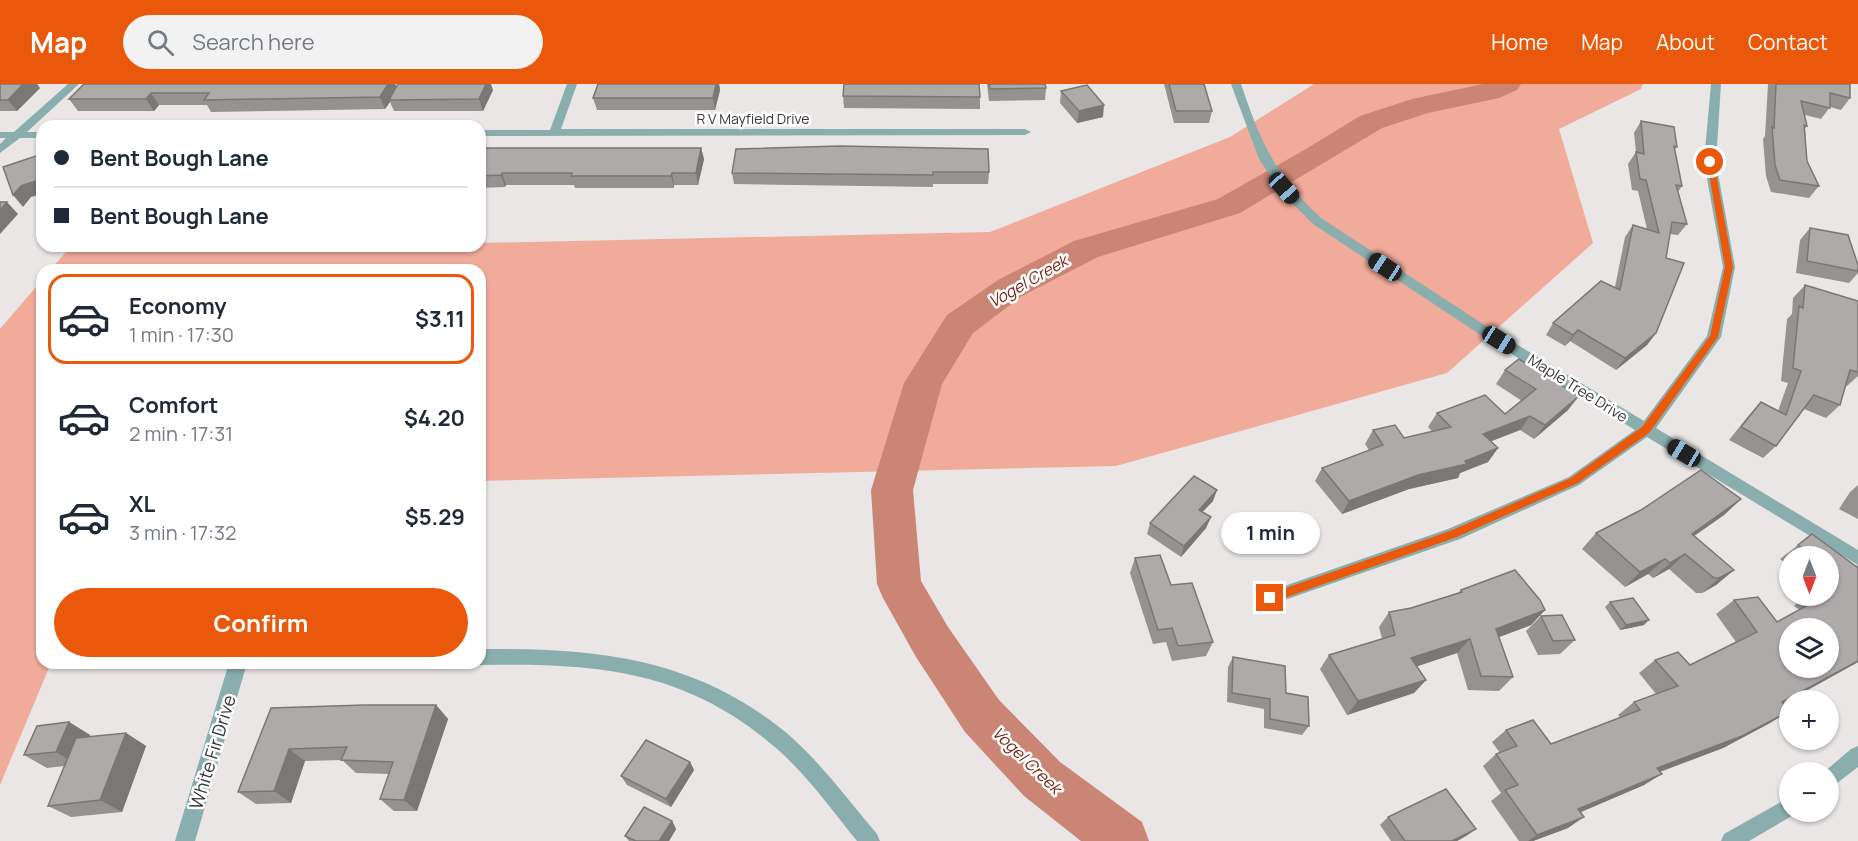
<!DOCTYPE html>
<html lang="en">
<head>
<meta charset="utf-8">
<style>
  body { margin:0; font-family:Manrope,sans-serif; background:#f2f2f3; color:#1f2937; height:100vh; display:flex; flex-direction:column; font-size:22px; white-space:nowrap }
  * { box-sizing:border-box; margin:0 }
  p { font-size:20px; color:#747a83 }
  .icon { flex:none; width:33px; height:33px; fill:none; stroke:currentColor; stroke-width:2; stroke-linecap:round; stroke-linejoin:round }
  .map { position:relative; flex:1; overflow:hidden }
  .drawer { position:absolute; left:36px; top:180px; width:450px; height:405px; display:flex; flex-direction:column; background:#fff; border-radius:18px; box-shadow:0 2px 4px #0004 }
  .drawer>* { flex:none }
  .banner { position:absolute; left:36px; top:36px; width:450px; height:132px; border-radius:18px; box-shadow:0 2px 4px #0004; display:grid; align-content:center; height:132px; padding:0 18px; background:#fff }
  .needle { width:39px; rotate:180deg }
  .fabs { position:absolute; left:1779px; top:462px; display:grid; gap:12px }
  .fabs a { display:grid; place-items:center; width:60px; height:60px; border-radius:50%; background:#fff; box-shadow:0 2px 4px #0004; font-size:30px }
  .end { position:absolute; width:27px; height:27px; margin:-14px; border:8px solid #ea580c; background:#fff; box-shadow:0 0 0 3px #fff }
  .from { border-radius:50% }
  .bubble { position:absolute; height:42px; border-radius:21px; background:#fff; box-shadow:0 2px 4px #0004; font-size:20px; font-weight:700; line-height:42px; text-align:center }
  .car { position:absolute; width:18px; height:36px; margin:-18px -9px; border-radius:8px; box-shadow:0 0 4px 2px #0007; background:linear-gradient(#222 24%,#8ab4d8 0 40%,#222 0 76%,#8ab4d8 0 86%,#222 0) }
  .banner b { display:flex; align-items:center; gap:21px; height:57px; font-size:22px }
  .banner b+b { border-top:2px solid #e0e1e3 }
  .banner i { width:15px; height:15px; background:#1f2937 }
  ul { padding:10px 0 0; list-style:none }
  li { display:flex; align-items:center; gap:18px; height:90px; margin:0 12px 9px; padding:0 6px; border:3px solid transparent; border-radius:18px }
  li div { flex:1 }
  li b { display:block; font-size:22px }
  li em { font-style:normal; font-weight:700 }
  li.active { border-color:#ea580c }
  li>.icon { width:54px; height:54px; stroke-width:1.5 }
  .button { display:flex; gap:12px; margin-top:auto; padding:12px 18px }
  .button a { flex:1; height:69px; border-radius:36px; background:#ea580c; color:#fff; font-size:24px; font-weight:700; line-height:69px; text-align:center }
  header { display:flex; align-items:center; gap:36px; box-sizing:border-box; height:84px; padding:0 30px; background:#ea580c; color:#fff }
  header strong { font-size:28px }
  nav { display:flex; gap:33px; margin-inline-start:auto; font-size:21px }
  .search { width:420px; height:54px; background:#f2f2f3; display:flex; align-items:center; gap:15px; box-sizing:border-box; padding:0 21px; border-radius:33px; color:#747a83; font-size:22px }
  .map>svg:first-child { display:block }
  .green { fill:#f0ab9b }
  .lines { fill:none; stroke-linecap:round; stroke-linejoin:round }
  .river { fill:#cb8575; fill-rule:evenodd }
  .minor { fill:#89aead; fill-rule:evenodd }
  .wall { fill:#969291 }
  .shaded-wall { fill:#7a7776 }
  .building { fill:#aeaaa9; stroke:#7a7776; stroke-width:1.5; fill-rule:evenodd }
  .route { fill:#ea580c }
  .labels { text-anchor:middle; dominant-baseline:central; stroke-width:5; stroke-linejoin:round; paint-order:stroke }
  .far-street-label { font-size:14px; fill:#383737; stroke:#fff }
  .street-label { font-size:15px; fill:#383737; stroke:#fff }
  .water-label { font-size:16px; font-style:italic; fill:#772312; stroke:#fff }
  .near-street-label { font-size:18px; fill:#383737; stroke:#fff }
</style>
</head>
<body>
<header>
<strong>Map</strong>
<div class="search"><svg class="icon" aria-label="search" viewBox="0 0 24 24"><circle cx="10" cy="10" r="6"/><path d="M15 15l6 6"/></svg>Search here</div>
<nav><a>Home</a><a>Map</a><a>About</a><a>Contact</a></nav>
</header>
<div class="map">
<svg width="1858" height="757" viewBox="0 0 1858 757">
  <rect width="100%" height="100%" fill="#eae6e5"/>
  <g class="green">
    <path d="M1314,0H1643L1641,5L1559,45L1593,159L1447,289L1116,382L480,397V186H50L66,168L338,162H480V159L990,148L1230,53Z"/>
    <path d="M42,196V579H51L0,701V245Z"/>
  </g>
  <g class="lines">
    <path class="river" d="M1483,0H1521L1517,6L1499,14L1428,29L1382,44L1240,129L1098,173L1022,212L973,249L942,300L913,406L921,497L948,543L999,616L1060,678L1142,738L1149,757H1081L1024,712L965,648L916,573L883,514L877,500L871,406L904,299L947,231L998,196L1074,157L1218,115L1306,65L1360,32L1412,15Z"/>
    <g class="minor">
      <path d="M68,0H79L27,48H42V54H20L0,69V60L6,54H0V48H14Z"/>
      <path d="M567,0H577L561,45H1025L1031,48L1025,51L480,52V46H550Z"/>
      <path d="M1231,0H1241C1261,59 1275,91 1321,134L1486,242L1644,337L1707,252L1723,183L1704,78L1711,0H1721L1716,78L1735,183L1721,253L1656,344L1858,466V481L1647,353L1579,401L1460,455L1270,521L1264,519L1262,514L1264,509L1448,445L1569,393L1635,346L1476,248L1313,140L1281,108L1259,75Z"/>
      <path d="M480,565C596,564 696,573 789,651C822,680 849,717 877,750L880,757H857C831,725 807,691 776,664C685,585 595,579 480,581L475,579H480Z"/>
      <path d="M229,579H247L195,757H175Z"/>
      <path d="M1858,662V683L1828,706V688H1824L1851,665Z"/>
      <path d="M1790,713V728L1797,729L1749,757H1721L1724,750Z"/>
    </g>
  </g>
  <g class="wall">
    <path d="M0,0L40,4L17,27H0Z"/>
    <path d="M84,0H395L396,2L493,6L483,27H394L390,18L385,25L211,28L207,21H159L154,27H78L69,15Z"/>
    <path d="M598,0H719L720,6L715,26H597L593,14Z"/>
    <path d="M987,0H1045L1046,4L1045,16L989,17Z"/>
    <path d="M1164,0H1204L1212,27L1209,39H1174Z"/>
    <path d="M1768,0H1850V14L1841,26L1830,23L1821,35L1805,31L1807,42L1805,45L1807,77L1819,102L1809,114L1771,108L1766,92L1763,55L1765,52Z"/>
    <path d="M1061,7L1103,33L1077,39L1060,19Z"/>
    <path d="M843,12L980,13V25L844,24Z"/>
    <path d="M1641,37L1677,63L1674,66L1682,102L1678,108L1687,140L1678,151L1670,150L1656,249L1647,261L1616,286L1570,257L1565,262L1546,251L1553,239L1615,203L1625,153L1633,141L1647,145L1638,107L1632,106L1628,80L1636,68L1634,49Z"/>
    <path d="M480,64H701L704,75L698,101H674V104H575L574,101H506L505,103L480,104Z"/>
    <path d="M989,88L988,100H933V103L734,100L732,89Z"/>
    <path d="M1810,144L1858,181V189L1849,199L1796,189L1800,156Z"/>
    <path d="M1805,201L1858,217V292L1847,302H1846L1840,321L1826,334L1804,325L1776,362L1763,374L1729,356L1749,331L1761,318L1778,327L1788,299L1781,297L1787,235L1792,230L1793,214Z"/>
    <path d="M1505,286L1568,326L1534,355L1520,346L1491,357L1498,364L1488,378L1460,389L1458,394L1409,405L1342,430L1315,397L1322,384L1369,366L1365,360L1373,346L1404,354L1432,347L1428,343L1437,329L1505,330L1522,317L1496,300Z"/>
    <path d="M1858,401V435L1839,425L1850,408Z"/>
    <path d="M1741,415L1724,431L1694,452L1734,486L1716,501L1702,509H1696L1669,485L1653,494L1648,490L1625,503L1582,465L1596,449Z"/>
    <path d="M1213,417L1202,428L1211,433L1206,444L1181,473L1147,450L1150,439Z"/>
    <path d="M1798,461L1857,482L1858,578L1783,620L1770,639L1723,664L1660,688L1644,701L1581,728L1568,744L1533,757H1519L1491,717L1501,709L1483,682L1496,670L1500,669L1492,658L1506,646L1551,660L1620,633L1618,631L1634,618L1656,610L1639,589L1655,576L1690,581L1736,558L1716,530L1734,516L1777,538L1800,526L1794,522L1805,512H1828V472H1790V482L1780,475Z"/>
    <path d="M1135,474L1171,501L1213,558L1206,572L1172,577L1166,558L1153,560L1130,489Z"/>
    <path d="M1461,506L1545,526L1531,541L1499,553L1513,593L1499,607L1468,606L1457,569L1417,582L1426,596L1414,609L1347,631L1320,585L1329,571L1382,555L1379,543L1389,528L1411,524L1458,509Z"/>
    <path d="M1610,518L1644,541L1620,546L1605,523Z"/>
    <path d="M1541,532L1575,556L1560,570L1538,571L1526,547Z"/>
    <path d="M1233,573L1286,609L1309,642L1302,651L1264,644V625L1227,618L1228,583Z"/>
    <path d="M436,621L448,635L417,727H394L380,715L389,690L356,689L342,676L305,677L291,719L256,720L238,708L271,624Z"/>
    <path d="M69,638L90,651V653L126,649L146,662L122,728L71,733L48,722L64,682L47,684L24,671Z"/>
    <path d="M690,678L694,686L671,723L627,701L621,692Z"/>
    <path d="M1388,733L1476,745L1466,752L1457,757H1391L1380,741Z"/>
    <path d="M672,737L676,745L669,757H629L625,752Z"/>
  </g>
  <g class="shaded-wall">
    <path d="M23,0H37L40,4L17,27L8,16Z"/>
    <path d="M388,0H395L398,5L389,16L390,18L385,25L380,13Z"/>
    <path d="M486,0H491L493,6L483,27L479,15Z"/>
    <path d="M716,0H719L720,6L715,26L713,14Z"/>
    <path d="M151,9L159,21L154,27L146,15Z"/>
    <path d="M1104,21L1103,33L1077,39L1079,27Z"/>
    <path d="M701,64L704,75L698,101L696,89Z"/>
    <path d="M502,89L506,101L505,103L501,91Z"/>
    <path d="M672,89L674,101V104L671,92Z"/>
    <path d="M42,95V110L31,113L23,123L13,111L21,102Z"/>
    <path d="M7,118L18,130L0,150V126Z"/>
    <path d="M1578,246L1570,257L1565,262L1573,251Z"/>
    <path d="M1656,249L1647,261L1616,286L1625,274Z"/>
    <path d="M1579,312L1568,326L1534,355L1545,341Z"/>
    <path d="M1530,332L1520,346L1474,364L1483,350Z"/>
    <path d="M1498,364L1488,378L1460,389L1458,394L1409,405L1342,430L1349,417L1418,391L1465,377Z"/>
    <path d="M1217,406L1213,417L1195,436L1199,426Z"/>
    <path d="M1741,415L1724,431L1675,465L1692,450Z"/>
    <path d="M1211,433L1206,444L1181,473L1184,462Z"/>
    <path d="M1685,470L1669,485L1653,494L1670,479Z"/>
    <path d="M1665,475L1648,490L1625,503L1640,488Z"/>
    <path d="M1734,486L1716,501L1702,509L1719,494Z"/>
    <path d="M1545,526L1531,541L1483,559L1496,545Z"/>
    <path d="M1649,536L1644,541L1620,546L1626,541Z"/>
    <path d="M1470,555L1457,569L1400,588L1411,574Z"/>
    <path d="M1858,577V578L1762,631L1782,618Z"/>
    <path d="M1426,596L1414,609L1347,631L1358,617Z"/>
    <path d="M436,621L448,635L417,727L404,716Z"/>
    <path d="M1790,627L1770,639L1723,664L1640,695L1657,684Z"/>
    <path d="M69,638L90,651L78,681L56,668Z"/>
    <path d="M126,649L146,662L122,728L100,716Z"/>
    <path d="M289,665L305,677L291,719L274,707Z"/>
    <path d="M690,678L694,686L671,723L666,715Z"/>
    <path d="M1662,690L1644,701L1562,736L1578,725Z"/>
    <path d="M1584,733L1568,744L1533,757H1528L1537,751Z"/>
    <path d="M672,737L676,745L669,757H659Z"/>
    <path d="M1476,745L1466,752L1457,757H1452Z"/>
  </g>
  <g class="building">
    <path d="M0,0H23L8,16H0Z"/>
    <path d="M84,0H388L380,13L204,16L209,9H151L146,15H69Z"/>
    <path d="M398,0H486L479,15L389,16Z"/>
    <path d="M598,0H716L713,14H593Z"/>
    <path d="M844,0H979L980,13L843,12Z"/>
    <path d="M989,0H1045L1046,4L990,5Z"/>
    <path d="M1169,0H1204L1212,27H1176Z"/>
    <path d="M1776,0H1850V14L1830,9V24L1801,17L1807,42L1804,41L1807,77L1819,102L1780,96L1775,81L1772,43L1774,44Z"/>
    <path d="M1087,1L1104,21L1079,27L1061,7Z"/>
    <path d="M1641,37L1674,43L1677,63L1674,62L1682,102L1676,101L1687,140L1672,138L1666,174L1684,179L1656,249L1625,274L1578,246L1573,251L1553,239L1601,197L1620,206L1633,141L1659,149L1646,96L1640,95L1636,68L1644,70Z"/>
    <path d="M840,62L988,65L989,88H933V91L732,89L736,65Z"/>
    <path d="M480,64H701L696,89H672L671,92H571L572,89H502L501,91L480,92Z"/>
    <path d="M42,70V95L21,102L13,111L3,83Z"/>
    <path d="M0,118H7L0,126Z"/>
    <path d="M1810,144L1848,151L1858,181V187L1807,177Z"/>
    <path d="M1805,201L1858,217V288L1850,286L1840,321L1814,311L1776,362L1741,343L1761,318L1786,331L1801,287L1793,284L1799,222L1803,224Z"/>
    <path d="M1519,275L1579,312L1545,341L1530,332L1483,350L1498,364L1465,377L1467,380L1418,391L1349,417L1322,384L1383,361L1373,346L1395,341L1404,354L1451,343L1437,329L1485,311L1505,330L1536,305L1505,286Z"/>
    <path d="M1701,386L1741,415L1692,450L1734,486L1719,494H1714L1685,470L1670,479L1665,475L1640,488L1596,449L1641,426Z"/>
    <path d="M1194,392L1217,406L1199,426L1211,433L1184,462L1150,439Z"/>
    <path d="M1812,450L1857,483L1858,482V577L1782,618L1790,627L1742,652L1657,684L1662,690L1578,725L1584,733L1537,751L1505,706L1518,701L1496,670L1517,662L1506,646L1533,636L1551,660L1640,626L1634,618L1678,602L1655,576L1678,568L1690,581L1757,548L1734,516L1758,513L1777,538L1821,514L1818,512H1828V493L1834,487L1828,483V472H1814L1798,461ZM1790,544H1828V584H1790Z"/>
    <path d="M1160,471L1171,501L1192,499L1213,558L1178,562L1172,544L1158,546L1135,474Z"/>
    <path d="M1515,486L1540,516L1545,526L1496,545L1513,593L1481,592L1470,555L1411,574L1426,596L1358,617L1329,571L1395,551L1389,528L1411,524L1462,508L1461,506Z"/>
    <path d="M1633,514L1649,536L1626,541L1610,518Z"/>
    <path d="M1562,531L1575,556L1553,557L1541,532Z"/>
    <path d="M1233,573L1285,582L1286,609L1308,613L1309,642L1270,635V615L1232,609Z"/>
    <path d="M364,621H436L404,716L380,715L393,678L341,676L347,663L289,665L274,707L238,708L271,624Z"/>
    <path d="M69,638L56,668L24,671L37,642Z"/>
    <path d="M126,649L100,716L48,722L76,654Z"/>
    <path d="M646,656L690,678L666,715L621,692Z"/>
    <path d="M1446,705L1476,745L1452,757H1405L1388,733Z"/>
    <path d="M644,723L672,737L659,757H636L625,752Z"/>
  </g>
  <path class="route" d="M1710,75L1714,78L1733,183L1718,253L1649,349L1578,399L1457,453L1270,519L1266,517V511L1450,447L1571,394L1642,343L1710,252L1725,183L1707,78Z"/>
  <g class="labels">
    <g class="far-street-label">
      <text x="753" y="34">R V Mayfield Drive</text>
    </g>
    <g class="street-label">
      <text transform="translate(1578 304) rotate(32)">Maple Tree Drive</text>
    </g>
    <g class="water-label">
      <text transform="translate(1028 197) rotate(-30)">Vogel Creek</text>
      <text transform="translate(1027 676) rotate(44)">Vogel Creek</text>
    </g>
    <g class="near-street-label">
      <text transform="translate(212 668) rotate(-73)">White Fir Drive</text>
    </g>
  </g>
</svg>
<div class="fabs">
<a><svg class="needle" viewBox="-14 -14 28 28"><path d="M0-13l5 13h-10z" fill="#e53935"/><path d="M0 13l5-13h-10z" fill="#747a83"/></svg></a>
<a><svg class="icon" aria-label="layers" viewBox="0 0 24 24"><path d="M12 4l9 5-9 5-9-5zM3 14l9 5 9-5"/></svg></a>
<a>+</a>
<a>−</a>
</div>
<i class="end from" style="left:1710px;top:78px"></i>
<i class="end" style="left:1270px;top:514px"></i>
<div class="bubble" style="left:1221px;top:428px;width:99px">1 min</div>
<i class="car" style="left:1284px;top:104px;rotate:138deg"></i>
<i class="car" style="left:1385px;top:183px;rotate:303deg"></i>
<i class="car" style="left:1499px;top:256px;rotate:122deg"></i>
<i class="car" style="left:1684px;top:369px;rotate:301deg"></i>
<div class="banner">
<b><i class="from"></i>Bent Bough Lane</b>
<b><i></i>Bent Bough Lane</b>
</div>
<section class="drawer">
<ul>
<li class="active"><svg class="icon" aria-label="car" viewBox="0 0 24 24"><path d="M5 17H2v-5l4-1 3-4h7l3 4 3 1v5h-3M9 17h6M6 11h13"/><circle cx="7" cy="17" r="2"/><circle cx="17" cy="17" r="2"/></svg><div><b>Economy</b><p>1 min · 17:30</p></div><em>$3.11</em></li>
<li><svg class="icon" aria-label="car" viewBox="0 0 24 24"><path d="M5 17H2v-5l4-1 3-4h7l3 4 3 1v5h-3M9 17h6M6 11h13"/><circle cx="7" cy="17" r="2"/><circle cx="17" cy="17" r="2"/></svg><div><b>Comfort</b><p>2 min · 17:31</p></div><em>$4.20</em></li>
<li><svg class="icon" aria-label="car" viewBox="0 0 24 24"><path d="M5 17H2v-5l4-1 3-4h7l3 4 3 1v5h-3M9 17h6M6 11h13"/><circle cx="7" cy="17" r="2"/><circle cx="17" cy="17" r="2"/></svg><div><b>XL</b><p>3 min · 17:32</p></div><em>$5.29</em></li>
</ul>
<div class="button"><a>Confirm</a></div>
</section>
</div>
</body>
</html>
